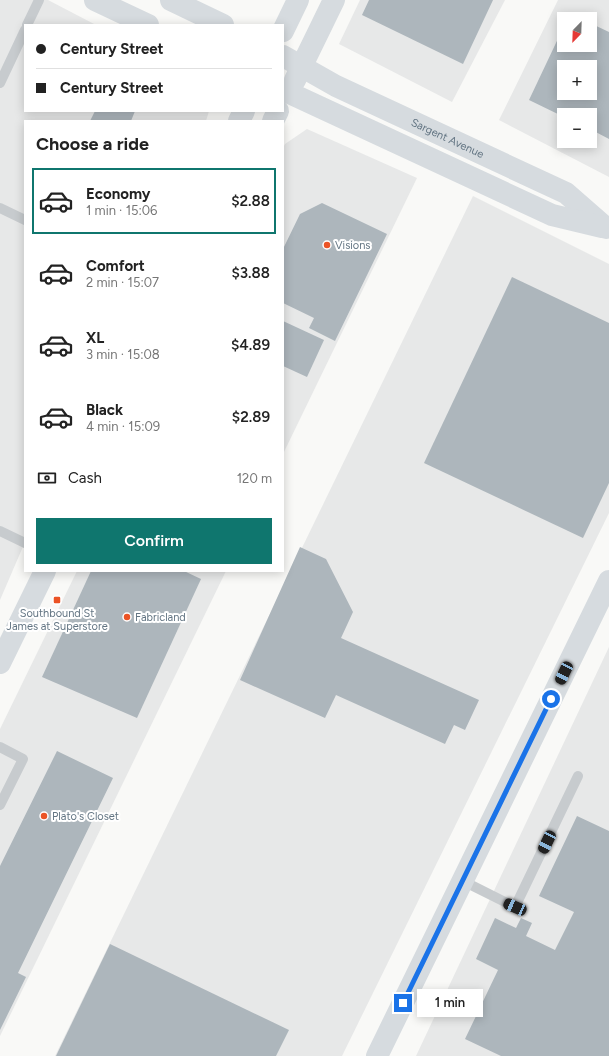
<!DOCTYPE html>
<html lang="en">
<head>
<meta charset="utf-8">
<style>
  body { margin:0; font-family:Figtree,sans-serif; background:#f2f2f2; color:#222; height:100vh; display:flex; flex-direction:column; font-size:15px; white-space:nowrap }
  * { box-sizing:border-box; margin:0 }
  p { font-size:13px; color:#767676 }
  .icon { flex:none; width:22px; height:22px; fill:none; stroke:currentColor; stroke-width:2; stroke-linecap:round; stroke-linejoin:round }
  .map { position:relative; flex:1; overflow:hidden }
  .details { position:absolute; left:24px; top:120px; width:260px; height:452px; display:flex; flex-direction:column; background:#fff; border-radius:0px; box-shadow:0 2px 10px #0003 }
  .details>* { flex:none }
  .hud { position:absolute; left:24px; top:24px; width:260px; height:88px; border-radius:0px; box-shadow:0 2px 10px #0003; display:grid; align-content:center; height:88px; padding:0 12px; background:#fff }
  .needle { width:26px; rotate:203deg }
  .tools { position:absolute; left:557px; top:12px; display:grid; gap:8px }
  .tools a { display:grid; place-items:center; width:40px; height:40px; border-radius:0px; background:#fff; box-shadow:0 2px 10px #0003; font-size:20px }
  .end { position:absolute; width:18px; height:18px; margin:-9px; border:5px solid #1a73e8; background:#fff; box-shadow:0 0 0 2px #fff }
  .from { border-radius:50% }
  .bubble { position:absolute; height:28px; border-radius:0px; background:#fff; box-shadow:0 2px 10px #0003; font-size:13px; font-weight:600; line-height:28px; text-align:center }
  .car { position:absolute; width:12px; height:24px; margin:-12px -6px; border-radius:5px; box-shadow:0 0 3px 1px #0007; background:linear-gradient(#222 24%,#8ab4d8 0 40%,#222 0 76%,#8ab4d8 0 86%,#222 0) }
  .hud b { display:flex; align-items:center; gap:14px; height:38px; font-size:15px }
  .hud b+b { border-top:1px solid #e0e0e0 }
  .hud i { width:10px; height:10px; background:#222 }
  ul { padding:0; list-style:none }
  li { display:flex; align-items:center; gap:12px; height:66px; margin:0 8px 6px; padding:0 4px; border:2px solid transparent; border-radius:0px }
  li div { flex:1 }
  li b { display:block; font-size:15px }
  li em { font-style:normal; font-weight:600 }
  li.on { border-color:#0f766e }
  li>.icon { width:36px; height:36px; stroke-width:1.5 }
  h2 { padding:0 12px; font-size:18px; line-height:48px }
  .pay { display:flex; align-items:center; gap:10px; height:44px; padding:0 12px; font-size:15px }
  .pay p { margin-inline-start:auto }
  .action { display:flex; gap:8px; margin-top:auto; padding:8px 12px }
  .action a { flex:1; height:46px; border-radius:0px; background:#0f766e; color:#fff; font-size:16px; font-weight:600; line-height:46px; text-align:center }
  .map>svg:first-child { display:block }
  .built { fill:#e7e8e8; fill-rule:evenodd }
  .building { fill:#adb6bc; fill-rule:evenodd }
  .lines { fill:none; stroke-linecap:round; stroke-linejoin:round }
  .service { stroke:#c7cbce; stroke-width:10 }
  .secondary { stroke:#d6dbdf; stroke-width:22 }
  .primary { stroke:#d6dbdf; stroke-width:22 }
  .route { stroke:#1a73e8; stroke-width:5 }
  .poi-dot { fill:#eb5325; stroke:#fff; stroke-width:1.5 }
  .labels { text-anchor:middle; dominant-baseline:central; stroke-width:4; stroke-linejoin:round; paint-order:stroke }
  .street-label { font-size:11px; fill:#637583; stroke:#fff }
  .poi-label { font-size:11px; fill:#637583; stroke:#fff; text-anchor:start }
</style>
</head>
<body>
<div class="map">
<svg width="609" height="1056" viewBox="0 0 609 1056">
  <rect width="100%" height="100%" fill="#f9f9f7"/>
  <g class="built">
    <path d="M0,0H48L96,25H25V111H209L206,121H25V542L0,600Z"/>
    <path d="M360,0H505L452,102L339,44Z"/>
    <path d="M558,0H609V177L499,120ZM564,19H590V45H564ZM564,67H590V93H564ZM564,115H590V141H564Z"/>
    <path d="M307,129L417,178L283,454V148L285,144Z"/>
    <path d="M473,196L609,264V513L342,1056H55Z"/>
    <path d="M77,571H226L0,1036V729Z"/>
    <path d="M609,647V1056H416Z"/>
  </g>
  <g class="building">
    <path d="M369,0H493L463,64L362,15Z"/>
    <path d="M590,23L609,32V139L590,129V115H564V117L529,100L564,26V45H590ZM564,67H590V93H564Z"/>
    <path d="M95,111H135L131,121H90Z"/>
    <path d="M322,203L387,234L335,341L309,328L314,318L283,303V249L300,214Z"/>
    <path d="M512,277L609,323V483L583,538L424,463Z"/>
    <path d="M283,321L324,340L307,377L283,366Z"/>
    <path d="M300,547L326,559L353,612L341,638L479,700L465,730L454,725L445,744L336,695L325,718L240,680Z"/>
    <path d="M91,571H184L201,579L137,718L42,677Z"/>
    <path d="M57,751L113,778L18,973L26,977L0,1030V866Z"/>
    <path d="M577,816L609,831V1056H501L465,1039L498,970L476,959L495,918L516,928L521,918L532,923L526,936L555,950L574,912L539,896Z"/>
    <path d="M110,944L289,1030L276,1056H56Z"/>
  </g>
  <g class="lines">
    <g class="service">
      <path d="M27,25L39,0"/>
      <path d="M0,83L25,30"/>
      <path d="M0,208L25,220"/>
      <path d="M0,531L25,543"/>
      <path d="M0,747L23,759L0,805"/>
      <path d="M463,881L515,907L578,776"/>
    </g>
    <g class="secondary">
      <path d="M95,0L148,25"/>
      <path d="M171,0L223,25"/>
      <path d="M283,31L298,0"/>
      <path id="s1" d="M283,56L336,86L566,193L606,228"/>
      <path d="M295,80L334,0"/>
      <path d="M283,90L552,215L602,227"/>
      <path d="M239,121L244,111"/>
      <path d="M273,121L278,111"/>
      <path d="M0,663L45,571"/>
    </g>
    <path class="primary" d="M377,1056L609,581"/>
  </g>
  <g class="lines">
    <path class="route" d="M403,1003L551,699"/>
  </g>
  <g class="poi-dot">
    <circle cx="327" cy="245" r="4"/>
    <rect x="53" y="596" width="8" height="8" rx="2"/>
    <circle cx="127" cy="617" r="4"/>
    <circle cx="44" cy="816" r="4"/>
  </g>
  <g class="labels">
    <g class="street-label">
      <text stroke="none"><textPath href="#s1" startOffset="184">Sargent Avenue</textPath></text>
    </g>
    <g class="poi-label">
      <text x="335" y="245">Visions</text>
      <text x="57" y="613" text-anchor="middle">Southbound St<tspan x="57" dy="13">James at Superstore</tspan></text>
      <text x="135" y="617">Fabricland</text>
      <text x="52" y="816">Plato's Closet</text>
    </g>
  </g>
</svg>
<div class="tools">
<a><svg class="needle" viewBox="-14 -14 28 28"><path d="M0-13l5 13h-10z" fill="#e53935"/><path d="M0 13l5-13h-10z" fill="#767676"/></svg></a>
<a>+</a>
<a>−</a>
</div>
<i class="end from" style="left:551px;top:699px"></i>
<i class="end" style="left:403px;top:1003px"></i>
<div class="bubble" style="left:417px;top:989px;width:66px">1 min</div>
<i class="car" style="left:564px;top:673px;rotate:206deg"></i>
<i class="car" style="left:547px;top:842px;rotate:206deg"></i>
<i class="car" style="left:515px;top:907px;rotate:294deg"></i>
<div class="hud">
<b><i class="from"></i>Century Street</b>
<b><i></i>Century Street</b>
</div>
<section class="details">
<h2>Choose a ride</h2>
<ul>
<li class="on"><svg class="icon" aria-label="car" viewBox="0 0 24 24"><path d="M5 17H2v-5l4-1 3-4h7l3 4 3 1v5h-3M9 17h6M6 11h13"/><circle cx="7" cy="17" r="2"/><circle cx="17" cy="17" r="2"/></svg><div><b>Economy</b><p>1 min · 15:06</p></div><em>$2.88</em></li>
<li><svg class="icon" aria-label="car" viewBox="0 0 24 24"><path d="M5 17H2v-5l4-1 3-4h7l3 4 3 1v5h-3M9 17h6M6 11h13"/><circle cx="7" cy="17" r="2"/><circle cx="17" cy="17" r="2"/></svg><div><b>Comfort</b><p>2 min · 15:07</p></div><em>$3.88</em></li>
<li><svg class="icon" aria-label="car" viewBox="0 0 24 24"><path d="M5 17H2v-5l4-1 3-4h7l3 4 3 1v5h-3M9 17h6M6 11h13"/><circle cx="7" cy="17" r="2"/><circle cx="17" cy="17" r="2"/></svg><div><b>XL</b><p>3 min · 15:08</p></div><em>$4.89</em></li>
<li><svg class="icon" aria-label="car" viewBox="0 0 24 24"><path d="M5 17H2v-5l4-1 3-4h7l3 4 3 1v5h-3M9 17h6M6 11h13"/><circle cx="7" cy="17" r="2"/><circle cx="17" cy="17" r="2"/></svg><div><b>Black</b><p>4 min · 15:09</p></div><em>$2.89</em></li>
</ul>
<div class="pay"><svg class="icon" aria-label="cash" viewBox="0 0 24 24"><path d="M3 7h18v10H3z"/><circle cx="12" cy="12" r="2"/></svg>Cash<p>120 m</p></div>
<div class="action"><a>Confirm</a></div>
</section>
</div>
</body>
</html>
